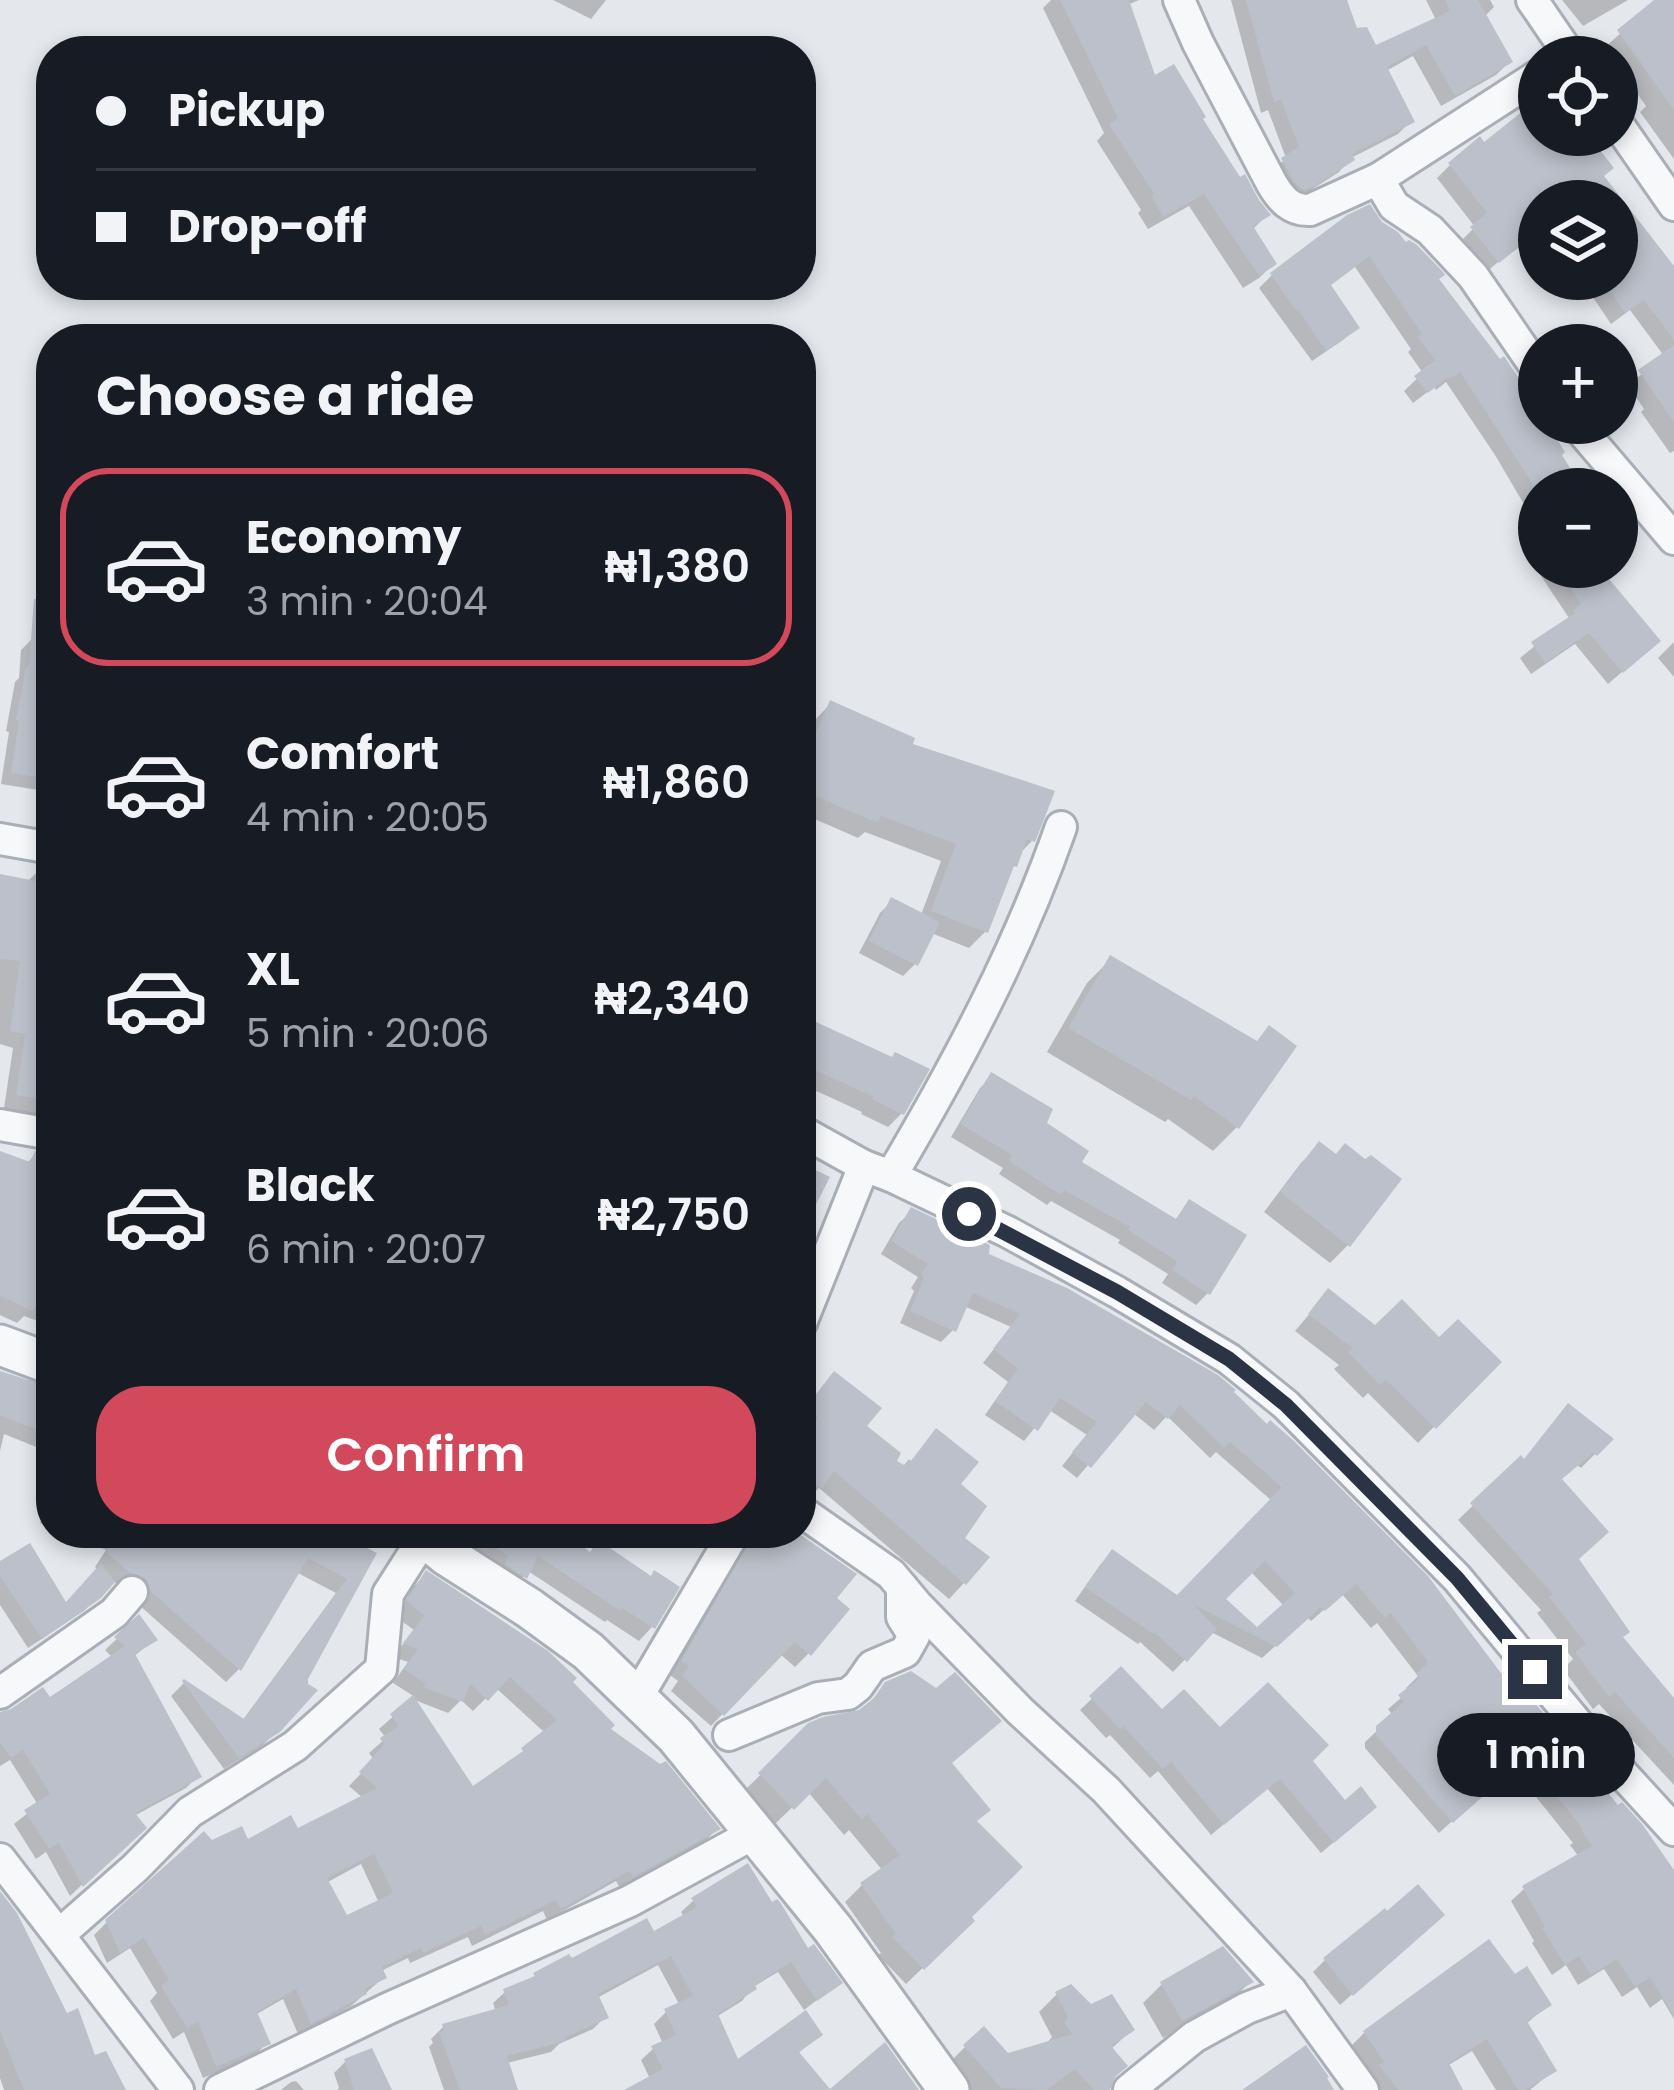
<!DOCTYPE html>
<html lang="en">
<head>
<meta charset="utf-8">
<style>
  body { margin:0; font-family:Poppins,sans-serif; background:#242831; color:#f1f3f6; height:100vh; display:flex; flex-direction:column; font-size:45px; white-space:nowrap }
  * { box-sizing:border-box; margin:0 }
  p { font-size:39px; color:#9ea1a6 }
  .icon { flex:none; width:66px; height:66px; fill:none; stroke:currentColor; stroke-width:2; stroke-linecap:round; stroke-linejoin:round }
  .map { position:relative; flex:1; overflow:hidden }
  .panel { position:absolute; left:36px; top:324px; width:780px; height:1224px; display:flex; flex-direction:column; background:#171b24; border-radius:48px; box-shadow:0 6px 18px #0003 }
  .panel>* { flex:none }
  .hud { position:absolute; left:36px; top:36px; width:780px; height:264px; border-radius:48px; box-shadow:0 6px 18px #0003; display:grid; align-content:center; height:264px; padding:0 60px; background:#171b24 }
  .controls { position:absolute; left:1518px; top:36px; display:grid; gap:24px }
  .controls a { display:grid; place-items:center; width:120px; height:120px; border-radius:50%; background:#171b24; box-shadow:0 6px 18px #0003; font-size:60px }
  .end { position:absolute; width:54px; height:54px; margin:-27px; border:15px solid #2b3445; background:#fff; box-shadow:0 0 0 6px #fff }
  .from { border-radius:50% }
  .bubble { position:absolute; height:84px; border-radius:42px; background:#171b24; box-shadow:0 6px 18px #0003; font-size:39px; font-weight:600; line-height:84px; text-align:center }
  .hud b { display:flex; align-items:center; gap:42px; height:114px; font-size:45px }
  .hud b+b { border-top:3px solid #363941 }
  .hud i { width:30px; height:30px; background:#f1f3f6 }
  ul { padding:0; list-style:none }
  li { display:flex; align-items:center; gap:36px; height:198px; margin:0 24px 18px; padding:0 36px; border:6px solid transparent; border-radius:48px }
  li div { flex:1 }
  li b { display:block; font-size:45px }
  li em { font-style:normal; font-weight:600 }
  li.current { border-color:#d1495b }
  li>.icon { width:108px; height:108px; stroke-width:1.5 }
  h2 { padding:0 60px; font-size:54px; line-height:144px }
  .cta { display:flex; gap:24px; margin-top:auto; padding:24px 60px }
  .cta a { flex:1; height:138px; border-radius:48px; background:#d1495b; color:#fff; font-size:48px; font-weight:600; line-height:138px; text-align:center }
  .map>svg:first-child { display:block }
  .shadow { fill:#0003; fill-rule:evenodd }
  .building { fill:#bbc0ca; fill-rule:evenodd }
  .lines { fill:none; stroke-linecap:round; stroke-linejoin:round }
  .minor-casing { stroke:#a9aeb7; stroke-width:36 }
  .tertiary-casing { stroke:#a9aeb7; stroke-width:45 }
  .minor { stroke:#f7f8fa; stroke-width:30 }
  .tertiary { stroke:#f7f8fa; stroke-width:39 }
  .route { stroke:#2b3445; stroke-width:15 }
</style>
</head>
<body>
<div class="map">
<svg width="1674" height="2090" viewBox="0 0 1674 2090">
  <rect width="100%" height="100%" fill="#e4e7ec"/>
  <g class="shadow">
    <path d="M553,0H606L591,19Z"/>
    <path d="M1051,0H1139L1127,5L1153,79L1199,120L1239,182L1267,215L1252,230L1274,264L1259,278L1243,288L1189,206L1148,229L1138,213L1141,210L1097,141L1104,133L1043,8Z"/>
    <path d="M1231,0H1344L1355,31L1375,48L1436,20L1426,0H1490L1494,7L1484,17L1509,62L1496,75L1441,106L1413,56L1386,71L1411,121L1398,134L1351,158L1339,172L1297,199L1270,174L1286,158L1268,110L1261,113Z"/>
    <path d="M1562,0H1628L1583,26Z"/>
    <path d="M1658,0L1674,6V159L1640,112L1646,106L1617,65V57H1611L1605,47Z"/>
    <path d="M1539,103V135H1571L1674,270V451L1670,453L1641,412L1644,409L1628,385L1664,356L1630,310L1611,324L1586,287L1594,279H1617V201H1539V228L1485,273L1460,242L1475,227L1437,178L1450,165L1484,146Z"/>
    <path d="M1380,224L1435,280L1539,416V423H1543L1579,489H1539V530L1495,455L1446,382L1436,390L1434,387L1413,403L1404,391L1423,373L1408,352L1411,349L1355,267L1328,287L1356,327L1343,340L1312,361L1259,288L1272,275Z"/>
    <path d="M1617,536L1631,557L1605,579L1644,653L1608,684L1575,644L1531,674L1520,658L1569,618L1537,570L1540,567H1617Z"/>
    <path d="M33,638L51,640V682L42,730L51,731V792L1,784L9,732L6,731L15,682L19,678L21,650Z"/>
    <path d="M1674,642V677L1658,658Z"/>
    <path d="M831,703L908,746L1032,841L1018,855L986,931L969,948L931,933L915,964L903,976L859,953L880,913L892,901L921,915L941,861L865,832L858,838L801,813V751L815,720Z"/>
    <path d="M40,869L51,871V1117L4,1108L13,1048L0,1044V877L27,882Z"/>
    <path d="M1111,959L1237,1127L1213,1151L1168,1119L1165,1122L1047,1052L1087,983Z"/>
    <path d="M801,1018L902,1113L888,1127L861,1114L862,1112L801,1084Z"/>
    <path d="M992,1076L1043,1124L1078,1163L1174,1221L1190,1203L1208,1293L1196,1305L1162,1283L1168,1274L1118,1243L1120,1240L1051,1201L1047,1205L999,1174L1003,1168L951,1137L980,1088Z"/>
    <path d="M1319,1145L1348,1245L1330,1263L1264,1212L1301,1163Z"/>
    <path d="M0,1154L22,1168L36,1154L51,1155V1326L24,1316L17,1323L0,1315Z"/>
    <path d="M912,1211L986,1256L1066,1291L1518,1701L1674,1877V2019L1662,1999L1650,2008L1637,1987L1622,1997L1604,1969L1578,1985L1566,1965L1552,1975L1532,1943L1534,1941L1511,1901L1524,1889L1579,1857L1570,1845L1573,1843L1512,1767L1439,1833L1365,1748V1742L1393,1716L1388,1709L1409,1691L1406,1688L1418,1676L1377,1623L1371,1628L1342,1594L1311,1621L1307,1617L1262,1658L1211,1632L1173,1672L1140,1642L1138,1644L1075,1601L1100,1565L1112,1553L1177,1599L1272,1501L1216,1452L1210,1458L1167,1416L1154,1430L1133,1413L1077,1478L1062,1466L1087,1435L1049,1410L1024,1441L985,1415L1008,1382L983,1363L1011,1327L964,1306L953,1330L941,1342L900,1323L914,1291L911,1288L918,1277L881,1254L899,1223ZM1250,1571L1284,1606L1257,1631L1222,1599Z"/>
    <path d="M1328,1292L1376,1329L1439,1341L1497,1362L1418,1443L1368,1393L1363,1398L1334,1369L1339,1365L1295,1331Z"/>
    <path d="M0,1373L51,1390V1453L4,1434L0,1451Z"/>
    <path d="M835,1375L863,1427L893,1462L904,1469L936,1432L957,1485L964,1583L949,1599L819,1488L804,1503L801,1501V1438L804,1434L801,1431V1414Z"/>
    <path d="M1609,1440L1581,1468L1577,1465L1559,1480L1576,1559L1620,1637L1674,1702V1785L1599,1704L1593,1709L1563,1669L1573,1659L1537,1613L1541,1610L1458,1520L1521,1459L1523,1462Z"/>
    <path d="M51,1489V1528L40,1523Z"/>
    <path d="M64,1533H333L373,1555L278,1730L263,1745L224,1769L171,1696L184,1683L242,1721L336,1593L296,1572L239,1669L226,1682L139,1605L133,1591L112,1581L85,1610L28,1648L0,1605V1565L65,1606L98,1570L95,1567L106,1550Z"/>
    <path d="M453,1533H562L588,1555L676,1588L652,1627L639,1641L607,1620L605,1622L528,1571L512,1590L462,1547L465,1542Z"/>
    <path d="M770,1533H793L833,1599L808,1654L795,1667L780,1654L711,1726L671,1691L678,1681L670,1675L738,1559L743,1553L762,1543Z"/>
    <path d="M427,1574L569,1683L607,1729L717,1829L705,1841L620,1888L616,1881L547,1920L543,1911L472,1946L468,1937L410,1963L408,1958L381,1971L384,1977L351,2006L298,2034L283,1999L255,2015L267,2043L254,2056L203,2078L184,2032L173,2039L150,2001L157,1993L130,1948L107,1963L94,1935L107,1922L211,1843H246L297,1832L363,1798L349,1786L374,1760L369,1753L386,1738L379,1729L415,1697L393,1683L408,1662L393,1657L414,1630L396,1617L414,1586ZM496,1688L545,1733L511,1763L472,1790L412,1699L448,1713L461,1700L473,1711ZM361,1864L379,1903L346,1919L326,1883Z"/>
    <path d="M138,1619L154,1640L133,1657L198,1776L186,1788L134,1816L143,1827L70,1896L46,1852L36,1859L14,1824L38,1805L10,1760L0,1766V1713L49,1701L113,1658L105,1650Z"/>
    <path d="M1121,1671L1162,1714L1220,1731L1361,1819L1321,1853L1267,1788L1211,1835L1158,1771L1150,1778L1110,1735L1106,1738L1080,1710Z"/>
    <path d="M886,1684L949,1764L974,1822L968,1918L971,1921L906,1984L878,1955L881,1953L845,1902L862,1885L883,1871L849,1830L844,1835L808,1792L775,1824L743,1792L810,1726L863,1711Z"/>
    <path d="M0,1896L66,2017L94,2058L123,2090H4L0,2078Z"/>
    <path d="M693,1901L807,1953L839,1983L804,2010L778,1972L753,1987L742,2001L716,2017L737,2063L819,2035L797,2054L827,2090H633L650,2079L641,2060L653,2049L663,2044L654,2024L666,2012L680,2006L658,1965L597,1998L605,2017L593,2029L559,2044L551,2052L507,2063L515,2090H444L429,2047L433,2043L431,2039L443,2027L496,2012L493,2003L505,1992L529,1982L535,1976L652,1935L685,1918L681,1912Z"/>
    <path d="M1429,1926L1340,2005L1313,1972L1325,1960Z"/>
    <path d="M1489,1943L1514,1978L1548,2005L1526,2024L1553,2071L1530,2090H1496L1472,2051L1447,2066L1459,2090H1374L1350,2047L1364,2033Z"/>
    <path d="M1250,1982L1232,2000L1163,2038L1143,2003L1162,1984Z"/>
    <path d="M1057,1994L1091,2007L1132,2030L1110,2050L1107,2090H970L947,2065L965,2047L1007,2056L1048,2042L1052,2037L1039,2012Z"/>
    <path d="M345,2062L389,2090H337L339,2088L334,2073Z"/>
    <path d="M296,2081L304,2090H281L291,2082Z"/>
  </g>
  <g class="building">
    <path d="M1060,0H1129L1155,75L1174,64L1206,117L1203,119L1240,177L1245,174L1259,200L1271,215L1253,226L1277,264L1259,276L1204,194L1163,217L1151,196L1154,194L1109,124L1118,118Z"/>
    <path d="M1246,0H1347L1357,28L1367,27L1376,45L1450,11L1445,0H1478L1513,62L1455,96L1426,45L1387,67L1415,122L1352,154L1355,160L1313,187L1303,190L1294,182L1281,158L1299,147L1281,99L1274,102Z"/>
    <path d="M1654,0H1674V110L1617,30Z"/>
    <path d="M1539,98V135H1588L1614,168L1604,176L1674,266V340L1644,300L1625,313L1602,279H1617V201H1539V231L1499,263L1470,227L1487,213L1448,163L1480,136L1484,142Z"/>
    <path d="M1370,204L1382,222L1398,232L1406,242L1409,240L1417,245L1444,273L1445,275L1439,279L1500,359L1504,356L1539,409V423H1547L1565,452L1562,455L1583,489H1536L1460,372L1450,379L1448,377L1428,393L1414,376L1435,360L1418,337L1422,334L1369,256L1331,285L1360,328L1326,351L1298,310L1296,311L1270,273L1347,215Z"/>
    <path d="M1674,345V422L1638,370Z"/>
    <path d="M1556,567H1599L1661,641L1623,673L1589,633L1545,663L1531,642L1575,613L1573,610L1581,604Z"/>
    <path d="M34,599L51,600V699L46,727L51,728V779L11,773L19,721L16,720L26,667H29Z"/>
    <path d="M830,700L915,738L913,744L1055,791L1035,842L1027,839L1017,867L1014,866L988,933L931,911L956,844L881,816L878,823L801,790V767Z"/>
    <path d="M0,874L51,884V1101L16,1095L25,1034L10,1031L20,961L0,959Z"/>
    <path d="M891,897L940,922L918,966L869,941Z"/>
    <path d="M1110,955L1257,1041L1269,1025L1297,1046L1239,1129L1194,1096L1191,1100L1068,1028Z"/>
    <path d="M801,1015L892,1057L895,1052L930,1069L904,1115L873,1100L874,1097L801,1064Z"/>
    <path d="M991,1072L1053,1109L1047,1123L1089,1151L1082,1162L1176,1219L1189,1199L1247,1235L1210,1295L1172,1270L1177,1261L1128,1230L1130,1227L1064,1190L1061,1195L1009,1161L1012,1155L960,1124Z"/>
    <path d="M1319,1141L1336,1154L1345,1143L1365,1159L1371,1155L1402,1179L1350,1247L1280,1192Z"/>
    <path d="M0,1151L30,1162L35,1151L51,1153V1308L37,1303L33,1311L0,1296Z"/>
    <path d="M801,1163L830,1177L801,1234Z"/>
    <path d="M911,1207L990,1245L989,1254L1067,1288L1218,1375L1236,1390L1234,1392L1267,1424L1270,1420L1294,1441L1428,1576L1519,1697L1526,1692L1618,1805L1622,1802L1642,1824L1674,1870V2016L1650,1977L1635,1987L1617,1959L1591,1975L1579,1956L1565,1965L1542,1928L1545,1927L1522,1886L1592,1846L1581,1830L1583,1829L1526,1757L1488,1787L1490,1790L1453,1823L1376,1735V1726L1404,1702L1398,1695L1420,1678L1416,1674L1428,1662L1391,1613L1385,1618L1356,1584L1325,1611L1321,1607L1277,1647L1194,1605L1217,1629L1187,1662L1154,1632L1153,1634L1085,1587L1112,1549L1177,1595L1282,1487L1230,1442L1224,1448L1180,1405L1168,1419L1146,1402L1091,1468L1072,1452L1097,1422L1060,1398L1038,1431L995,1401L1018,1369L993,1349L1020,1314L973,1293L956,1332L910,1311L924,1278L921,1275L928,1264L891,1241ZM1265,1561L1295,1593L1257,1627L1226,1599Z"/>
    <path d="M1328,1288L1375,1325L1402,1299L1439,1337L1458,1319L1502,1362L1436,1429L1386,1380L1380,1385L1348,1352L1352,1348L1308,1314Z"/>
    <path d="M0,1371L51,1387V1435L0,1415Z"/>
    <path d="M834,1371L882,1408L867,1426L901,1453L897,1461L904,1465L909,1459L911,1461L936,1428L979,1462L961,1484L987,1506L965,1538L990,1557L966,1585L834,1471L822,1489L801,1475V1442L818,1417L806,1407Z"/>
    <path d="M1568,1403L1614,1439L1597,1456L1593,1453L1562,1479L1609,1532L1579,1559L1630,1632L1623,1637L1674,1698V1758L1615,1692L1609,1697L1575,1652L1586,1644L1549,1597L1553,1594L1470,1503L1521,1455L1524,1459Z"/>
    <path d="M118,1533H339L377,1553L308,1679V1684L318,1690L280,1732L239,1758L182,1681L184,1679L244,1719L347,1579L308,1558L241,1671L151,1592L145,1578L130,1573L106,1552Z"/>
    <path d="M473,1533H566L590,1552L598,1540L651,1576L654,1570L680,1587L655,1629L622,1608L620,1611L538,1556L527,1579L505,1564L508,1555Z"/>
    <path d="M769,1533H798L857,1574L837,1598L850,1609L811,1656L795,1642L724,1716L682,1676L689,1666L681,1661L753,1534L763,1541Z"/>
    <path d="M30,1543L66,1602L101,1563L115,1582L101,1598L42,1639L0,1576V1561Z"/>
    <path d="M426,1570L548,1651L577,1678L573,1682L615,1725L611,1729L660,1764L666,1761L721,1829L633,1877L629,1871L561,1909L556,1900L485,1935L481,1926L423,1953L421,1948L382,1967L387,1978L365,1989L367,1994L311,2024L296,1989L257,2012L271,2044L216,2067L198,2022L187,2028L161,1986L169,1980L144,1938L120,1953L105,1920L204,1831L212,1840L242,1826L248,1839L291,1815L298,1828L377,1788L359,1772L384,1745L380,1738L399,1726L390,1714L413,1695L473,1786L523,1751L521,1748L557,1720L510,1677L488,1701L470,1684L463,1702L423,1687L426,1684L404,1669L418,1649L403,1643L424,1616L407,1600ZM374,1854L393,1893L347,1915L327,1878Z"/>
    <path d="M139,1614L158,1640L135,1654L202,1777L135,1813L147,1828L83,1887L59,1843L49,1849L24,1810L50,1794L23,1750L11,1758L0,1743V1712L11,1709L43,1687L50,1697L125,1646L114,1637Z"/>
    <path d="M1121,1666L1162,1709L1184,1689L1220,1727L1268,1682L1329,1745L1313,1761L1345,1800L1361,1786L1377,1807L1334,1843L1280,1779L1224,1825L1171,1762L1163,1769L1123,1726L1120,1729L1089,1696Z"/>
    <path d="M911,1671L936,1688L955,1672L1002,1721L952,1763L991,1810L977,1821L1023,1867L972,1917L975,1921L924,1970L892,1937L896,1934L860,1883L900,1855L867,1814L862,1820L826,1778L794,1810L758,1773L808,1723L823,1717L859,1710L874,1698L885,1682Z"/>
    <path d="M748,1863L772,1902L777,1899L780,1902L808,1948L814,1944L843,1983L817,2001L791,1962L755,1985L757,1989L718,2014L738,2059L806,2010L823,2035L799,2052L830,2089L885,2042L919,2090H624L663,2069L651,2046L676,2035L664,2009L693,1996L671,1956L598,1994L609,2018L565,2037L566,2041L507,2056L518,2090H460L439,2032L444,2031L442,2024L509,2005L503,1989L535,1976L533,1973L569,1954L572,1958L647,1918L654,1931L697,1907L691,1898Z"/>
    <path d="M1418,1884L1445,1915L1353,1996L1323,1958L1385,1908L1387,1911Z"/>
    <path d="M0,1891L17,1913L67,2013L78,2008L95,2055L106,2051L126,2090H24L0,2031Z"/>
    <path d="M1489,1939L1515,1974L1527,1966L1552,2005L1527,2021L1557,2071L1525,2090H1518L1487,2039L1449,2063L1463,2090H1398L1379,2065L1384,2062L1363,2031Z"/>
    <path d="M1223,1946L1254,1982L1182,2021L1160,1982Z"/>
    <path d="M1071,1984L1091,2004L1112,1994L1135,2030L1111,2046L1128,2066L1116,2076L1110,2090H1094L1075,2069L1047,2090L1001,2088L963,2045L984,2026L1008,2053L1072,2034L1064,2022L1068,2017L1055,1992Z"/>
    <path d="M1306,2045L1329,2077L1327,2078L1334,2090H1242Z"/>
    <path d="M372,2048L392,2090H354L344,2059Z"/>
  </g>
  <g class="lines">
    <g class="minor-casing">
      <g id="minor">
        <path d="M1179,0L1198,43L1272,184C1281,199 1291,211 1310,210L1378,179L1539,75"/>
        <path d="M1532,0L1571,57"/>
        <path d="M1617,123L1674,205"/>
        <path d="M1378,179L1394,206L1430,230L1473,276L1539,372"/>
        <path d="M1575,423L1674,539"/>
        <path d="M0,839L51,848"/>
        <path d="M0,1125L51,1134"/>
        <path d="M801,1131L864,1166L891,1176L1008,1232L1117,1292L1229,1359L1286,1405L1457,1578L1587,1735L1674,1830"/>
        <path d="M891,1176C958,1063 1018,950 1061,827"/>
        <path d="M801,1323L864,1166"/>
        <path d="M801,1511L891,1574L917,1605L1020,1711L1106,1790L1291,1991L1363,2090"/>
        <path d="M0,1693L114,1613L132,1592"/>
        <path d="M638,1696L734,1533"/>
        <path d="M729,1735L818,1698L848,1694L858,1686L872,1666L905,1652L914,1636L902,1617V1587"/>
        <path d="M0,1859L178,2090"/>
        <path d="M60,1934L135,1868L190,1812L295,1746L381,1669L388,1594L425,1536"/>
        <path d="M220,2090L387,2009L630,1901L753,1834"/>
        <path d="M1129,2090L1194,2037L1247,2008L1291,1991"/>
      </g>
    </g>
    <g class="tertiary-casing">
      <g id="tertiary">
        <path d="M0,1345L51,1364"/>
        <path d="M419,1533L446,1555L529,1608L588,1651L676,1736L833,1929L949,2090"/>
      </g>
    </g>
    <use href="#minor" class="minor"/>
    <use href="#tertiary" class="tertiary"/>
  </g>
  <g class="lines">
    <path class="route" d="M969,1214L1117,1292L1229,1359L1286,1405L1457,1578L1535,1672"/>
  </g>
</svg>
<div class="controls">
<a><svg class="icon" aria-label="locate" viewBox="0 0 24 24"><circle cx="12" cy="12" r="6"/><path d="M12 2v4M12 18v4M2 12h4M18 12h4"/></svg></a>
<a><svg class="icon" aria-label="layers" viewBox="0 0 24 24"><path d="M12 4l9 5-9 5-9-5zM3 14l9 5 9-5"/></svg></a>
<a>+</a>
<a>−</a>
</div>
<i class="end from" style="left:969px;top:1214px"></i>
<i class="end" style="left:1535px;top:1672px"></i>
<div class="bubble" style="left:1437px;top:1713px;width:198px">1 min</div>
<div class="hud">
<b><i class="from"></i>Pickup</b>
<b><i></i>Drop-off</b>
</div>
<section class="panel">
<h2>Choose a ride</h2>
<ul>
<li class="current"><svg class="icon" aria-label="car" viewBox="0 0 24 24"><path d="M5 17H2v-5l4-1 3-4h7l3 4 3 1v5h-3M9 17h6M6 11h13"/><circle cx="7" cy="17" r="2"/><circle cx="17" cy="17" r="2"/></svg><div><b>Economy</b><p>3 min · 20:04</p></div><em>₦1,380</em></li>
<li><svg class="icon" aria-label="car" viewBox="0 0 24 24"><path d="M5 17H2v-5l4-1 3-4h7l3 4 3 1v5h-3M9 17h6M6 11h13"/><circle cx="7" cy="17" r="2"/><circle cx="17" cy="17" r="2"/></svg><div><b>Comfort</b><p>4 min · 20:05</p></div><em>₦1,860</em></li>
<li><svg class="icon" aria-label="car" viewBox="0 0 24 24"><path d="M5 17H2v-5l4-1 3-4h7l3 4 3 1v5h-3M9 17h6M6 11h13"/><circle cx="7" cy="17" r="2"/><circle cx="17" cy="17" r="2"/></svg><div><b>XL</b><p>5 min · 20:06</p></div><em>₦2,340</em></li>
<li><svg class="icon" aria-label="car" viewBox="0 0 24 24"><path d="M5 17H2v-5l4-1 3-4h7l3 4 3 1v5h-3M9 17h6M6 11h13"/><circle cx="7" cy="17" r="2"/><circle cx="17" cy="17" r="2"/></svg><div><b>Black</b><p>6 min · 20:07</p></div><em>₦2,750</em></li>
</ul>
<div class="cta"><a>Confirm</a></div>
</section>
</div>
</body>
</html>
